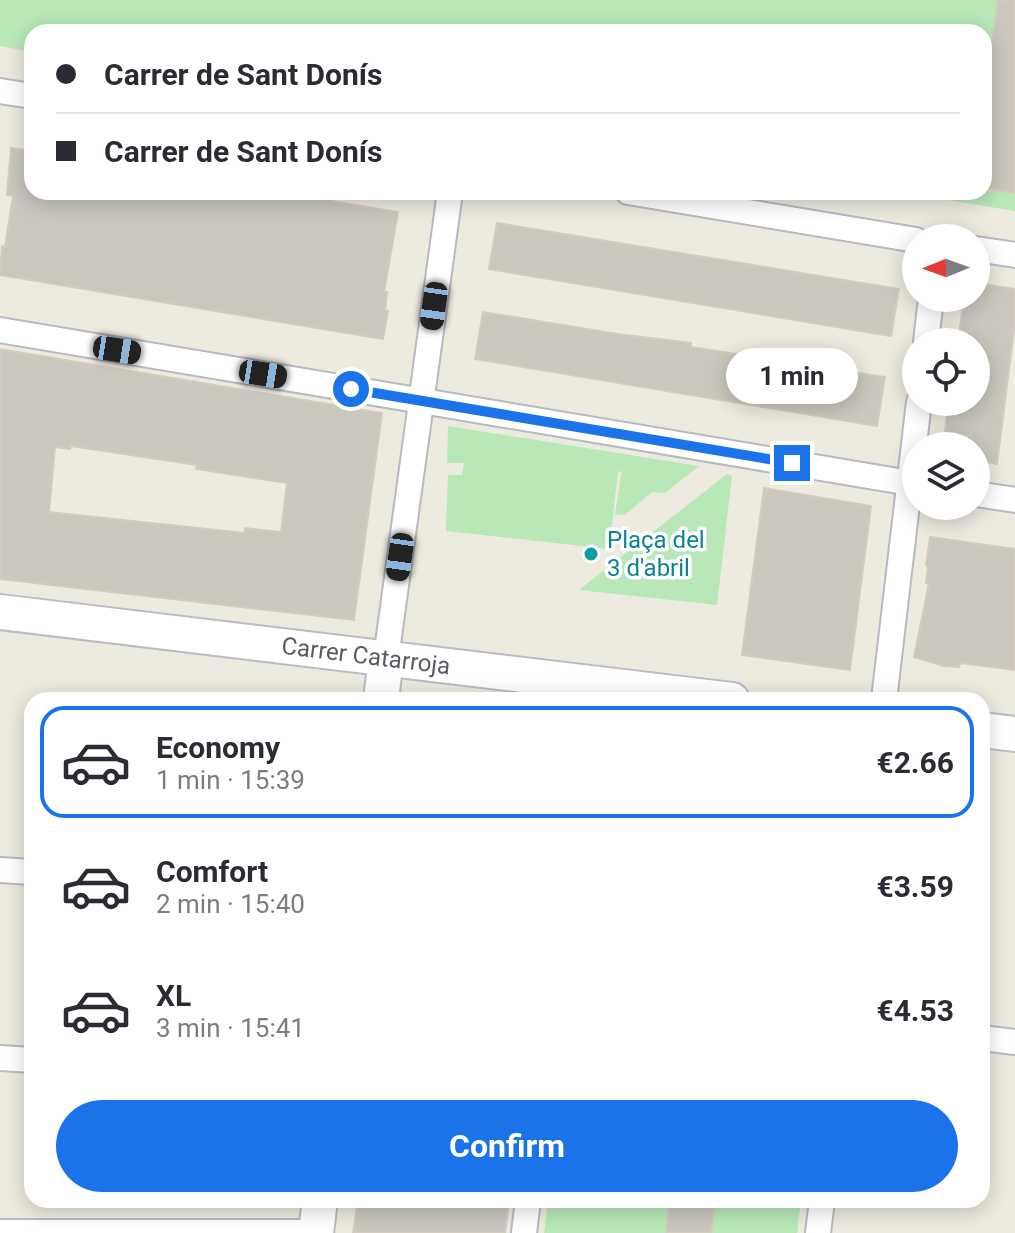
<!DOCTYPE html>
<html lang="en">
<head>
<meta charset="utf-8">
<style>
  body { margin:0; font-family:Roboto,sans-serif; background:#f7f7f7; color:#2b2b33; height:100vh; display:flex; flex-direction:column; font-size:30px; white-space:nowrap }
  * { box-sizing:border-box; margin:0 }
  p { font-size:26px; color:#7c7c81 }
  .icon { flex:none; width:44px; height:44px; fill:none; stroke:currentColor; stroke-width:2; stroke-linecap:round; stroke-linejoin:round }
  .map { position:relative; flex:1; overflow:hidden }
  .side { position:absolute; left:24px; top:692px; width:966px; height:516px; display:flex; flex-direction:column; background:#fff; border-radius:24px; box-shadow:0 4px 20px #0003 }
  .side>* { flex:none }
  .guide { position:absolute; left:24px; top:24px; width:968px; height:176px; border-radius:24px; box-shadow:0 4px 20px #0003; display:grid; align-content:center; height:176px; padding:0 32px; background:#fff }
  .needle { width:52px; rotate:269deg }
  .buttons { position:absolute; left:902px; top:224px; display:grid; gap:16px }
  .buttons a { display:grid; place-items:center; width:88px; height:88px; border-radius:50%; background:#fff; box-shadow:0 4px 20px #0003; font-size:40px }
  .end { position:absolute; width:36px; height:36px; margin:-18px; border:10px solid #1a73e8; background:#fff; box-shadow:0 0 0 4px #fff }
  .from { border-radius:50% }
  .bubble { position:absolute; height:56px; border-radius:28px; background:#fff; box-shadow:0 4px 20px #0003; font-size:26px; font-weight:700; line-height:56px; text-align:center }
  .car { position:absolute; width:24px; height:48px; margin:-24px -12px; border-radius:10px; box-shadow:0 0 6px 2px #0007; background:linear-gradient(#222 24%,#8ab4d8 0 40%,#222 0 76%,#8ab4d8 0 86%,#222 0) }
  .guide b { display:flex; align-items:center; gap:28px; height:76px; font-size:30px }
  .guide b+b { border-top:2px solid #e1e1e2 }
  .guide i { width:20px; height:20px; background:#2b2b33 }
  ul { padding:14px 0 0; list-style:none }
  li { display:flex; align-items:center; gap:24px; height:112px; margin:0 16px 12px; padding:0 16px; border:4px solid transparent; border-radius:24px }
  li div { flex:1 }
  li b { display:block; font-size:30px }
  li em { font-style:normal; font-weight:700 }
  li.selected { border-color:#1a73e8 }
  li>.icon { width:72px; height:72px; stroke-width:1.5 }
  .action { display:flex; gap:16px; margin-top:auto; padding:16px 32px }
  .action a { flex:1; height:92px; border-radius:48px; background:#1a73e8; color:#fff; font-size:32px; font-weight:700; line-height:92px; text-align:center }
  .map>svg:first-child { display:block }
  .green { fill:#b8e8b8 }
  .building { fill:#cac7be; stroke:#d2ccbd; stroke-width:2; fill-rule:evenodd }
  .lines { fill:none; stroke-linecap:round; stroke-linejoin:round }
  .street-casing { stroke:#b7bac0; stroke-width:28 }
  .secondary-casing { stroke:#b8bcc3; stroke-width:38 }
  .street { stroke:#fff; stroke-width:24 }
  .secondary { stroke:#fff; stroke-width:34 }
  .route { stroke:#1a73e8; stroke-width:10 }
  .culture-dot { fill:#0f9aa8; stroke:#fff; stroke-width:3 }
  .labels { text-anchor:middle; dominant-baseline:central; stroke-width:7; stroke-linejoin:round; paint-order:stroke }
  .culture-label { font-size:24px; fill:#0d838f; stroke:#fff; text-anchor:start }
  .street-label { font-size:24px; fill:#585c62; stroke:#fff }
</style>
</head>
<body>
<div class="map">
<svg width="1015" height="1233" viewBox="0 0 1015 1233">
  <rect width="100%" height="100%" fill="#edeadf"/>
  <g class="green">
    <path d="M0,0H1015V211L900,192H984V32H32V52L0,46Z"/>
    <path d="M448,426L699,466L665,493L652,492L625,515L615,514L622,471L618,472L609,549L446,531L448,475H462L464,463H447Z"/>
    <path d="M727,474L732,476L717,605L579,590Z"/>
    <path d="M548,1200H801L797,1233H544Z"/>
  </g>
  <g class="building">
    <path d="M998,0H1015V193L984,188V95Z"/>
    <path d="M11,148L32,151V192H277L398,212L384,292H387L385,310L388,311L383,339L0,275L2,246L5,247L13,196L7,195Z"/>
    <path d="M497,223L899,289L891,336L489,269Z"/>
    <path d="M976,283L1015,289V322L997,464L976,460V446H943L949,402H976V342H958L964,298H976Z"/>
    <path d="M483,312L617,334L691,343V347L885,377L877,426L475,359Z"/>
    <path d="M0,349L382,413L354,620L0,579ZM71,446L197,465L196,469L287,483L281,532L245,528L244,533L49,512L55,447L70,449Z"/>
    <path d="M764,488L871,506L850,670L742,655Z"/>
    <path d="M930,537L1015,549V670L960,663L959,667L944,666L914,657L929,583H926L928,566L926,565Z"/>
    <path d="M358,1200H509L505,1233H353Z"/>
    <path d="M670,1200H715L711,1233H666Z"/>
  </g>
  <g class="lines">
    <g class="street-casing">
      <g id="street">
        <path d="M0,91L32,96"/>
        <path d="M628,192L916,240"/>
        <path d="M976,249L1015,255"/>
        <path d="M0,330L916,484"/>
        <path d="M926,342L931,298"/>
        <path d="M976,494L1015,500"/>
        <path d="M386,658L450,192"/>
        <path d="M884,700L919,402"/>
        <path d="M0,870L32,872"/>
        <path d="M982,1038L1015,1042"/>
        <path d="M0,1058L32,1060"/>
        <path d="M0,1232H316"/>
        <path d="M524,1233L528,1200"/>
        <path d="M818,1233L822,1200"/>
      </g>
    </g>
    <g class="secondary-casing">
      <g id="secondary">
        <path d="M0,612L732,700"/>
        <path d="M381,700L386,658"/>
        <path d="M982,730L1015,734"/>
        <path d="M316,1233L320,1200"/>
      </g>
    </g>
    <use href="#street" class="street"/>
    <use href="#secondary" class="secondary"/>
  </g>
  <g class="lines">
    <path class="route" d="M351,389L792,463"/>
  </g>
  <circle class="culture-dot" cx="591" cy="554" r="8"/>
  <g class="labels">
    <g class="culture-label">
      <text x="607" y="540">Plaça del<tspan x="607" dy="28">3 d'abril</tspan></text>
    </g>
    <g class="street-label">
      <text transform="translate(366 656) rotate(7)">Carrer Catarroja</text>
    </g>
  </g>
</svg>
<div class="buttons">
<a><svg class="needle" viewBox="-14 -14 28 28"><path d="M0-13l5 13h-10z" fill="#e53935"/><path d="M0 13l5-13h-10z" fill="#7c7c81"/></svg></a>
<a><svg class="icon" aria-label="locate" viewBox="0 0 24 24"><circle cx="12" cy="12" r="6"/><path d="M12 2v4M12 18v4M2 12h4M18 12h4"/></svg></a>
<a><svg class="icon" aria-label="layers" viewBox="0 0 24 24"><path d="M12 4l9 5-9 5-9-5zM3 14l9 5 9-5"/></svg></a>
</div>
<i class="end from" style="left:351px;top:389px"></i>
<i class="end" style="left:792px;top:463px"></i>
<div class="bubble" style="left:726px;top:348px;width:132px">1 min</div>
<i class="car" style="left:434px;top:306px;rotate:188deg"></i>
<i class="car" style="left:117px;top:350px;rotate:99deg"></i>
<i class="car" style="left:263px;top:374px;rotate:99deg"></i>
<i class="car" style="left:400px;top:557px;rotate:188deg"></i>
<div class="guide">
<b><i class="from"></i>Carrer de Sant Donís</b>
<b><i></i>Carrer de Sant Donís</b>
</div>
<section class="side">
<ul>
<li class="selected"><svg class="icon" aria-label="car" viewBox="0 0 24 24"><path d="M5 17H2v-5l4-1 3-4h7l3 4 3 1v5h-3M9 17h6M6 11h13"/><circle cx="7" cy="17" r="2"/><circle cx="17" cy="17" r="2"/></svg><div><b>Economy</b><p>1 min · 15:39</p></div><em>€2.66</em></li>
<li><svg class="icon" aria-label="car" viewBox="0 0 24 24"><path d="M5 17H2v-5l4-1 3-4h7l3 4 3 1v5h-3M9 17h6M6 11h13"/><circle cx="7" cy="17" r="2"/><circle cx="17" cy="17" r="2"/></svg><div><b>Comfort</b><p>2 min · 15:40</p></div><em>€3.59</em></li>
<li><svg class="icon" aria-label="car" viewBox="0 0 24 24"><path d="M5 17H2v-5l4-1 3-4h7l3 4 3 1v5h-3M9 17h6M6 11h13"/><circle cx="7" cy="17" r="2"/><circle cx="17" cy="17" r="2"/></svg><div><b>XL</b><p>3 min · 15:41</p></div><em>€4.53</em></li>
</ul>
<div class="action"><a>Confirm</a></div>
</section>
</div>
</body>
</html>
